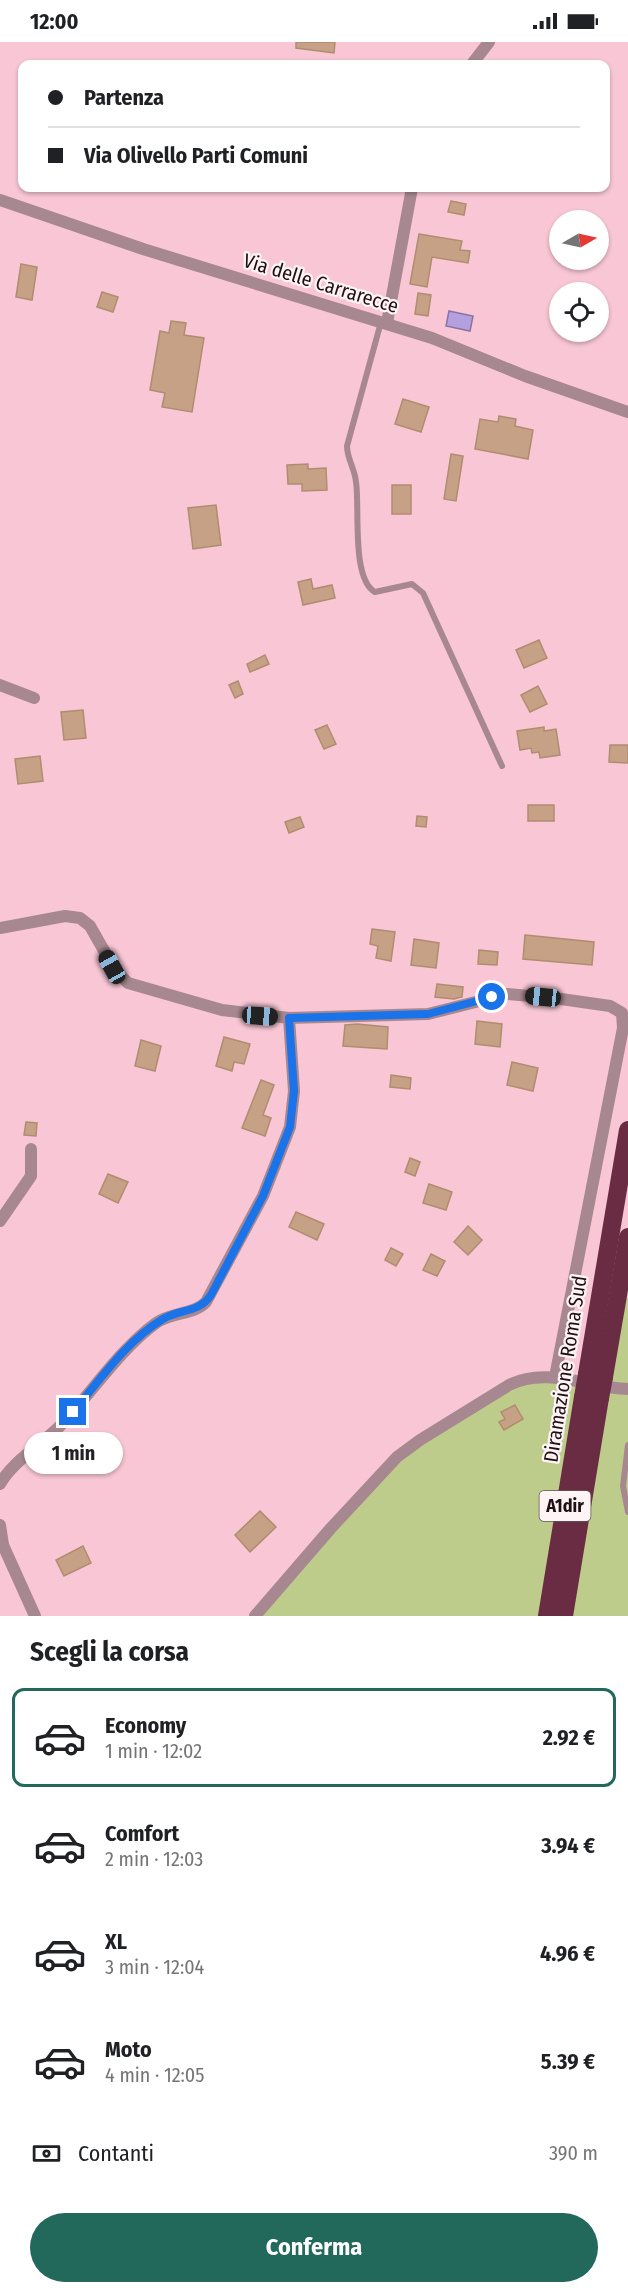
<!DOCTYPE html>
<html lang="it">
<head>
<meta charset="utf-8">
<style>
  body { margin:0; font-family:"Fira Sans Condensed",sans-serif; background:#f2f2f2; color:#202124; height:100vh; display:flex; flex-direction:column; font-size:22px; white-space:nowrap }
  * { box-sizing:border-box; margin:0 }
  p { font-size:20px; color:#757577 }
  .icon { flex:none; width:33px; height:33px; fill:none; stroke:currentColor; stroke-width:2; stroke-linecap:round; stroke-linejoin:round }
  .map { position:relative; height:1574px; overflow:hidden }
  .panel { display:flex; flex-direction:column; background:#fff; flex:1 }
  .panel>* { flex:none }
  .banner { position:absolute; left:18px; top:18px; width:592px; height:132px; border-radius:12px; box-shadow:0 2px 4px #0004; display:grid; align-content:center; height:132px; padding:0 30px; background:#fff }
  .needle { width:39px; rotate:81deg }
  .fabs { position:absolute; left:549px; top:168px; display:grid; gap:12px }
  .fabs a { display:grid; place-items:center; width:60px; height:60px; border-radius:50%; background:#fff; box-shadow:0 2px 4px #0004; font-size:30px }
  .end { position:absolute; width:27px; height:27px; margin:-14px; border:8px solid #1a73e8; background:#fff; box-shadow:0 0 0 3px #fff }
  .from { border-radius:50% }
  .bubble { position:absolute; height:42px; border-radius:21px; background:#fff; box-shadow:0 2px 4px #0004; font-size:20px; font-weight:700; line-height:42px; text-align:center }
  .car { position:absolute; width:18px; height:36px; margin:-18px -9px; border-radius:8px; box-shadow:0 0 4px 2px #0007; background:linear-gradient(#222 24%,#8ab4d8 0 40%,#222 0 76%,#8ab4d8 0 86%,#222 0) }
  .banner b { display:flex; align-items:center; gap:21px; height:57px; font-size:22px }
  .banner b+b { border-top:2px solid #e0e0e0 }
  .banner i { width:15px; height:15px; background:#202124 }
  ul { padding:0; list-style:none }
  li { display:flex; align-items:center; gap:18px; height:99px; margin:0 12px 9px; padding:0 18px; border:3px solid transparent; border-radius:12px }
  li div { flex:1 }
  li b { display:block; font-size:22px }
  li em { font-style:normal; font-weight:700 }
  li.current { border-color:#22685b }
  li>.icon { width:54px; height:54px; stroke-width:1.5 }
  h2 { padding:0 30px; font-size:27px; line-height:72px }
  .pay { display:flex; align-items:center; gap:15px; height:66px; padding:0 30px; font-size:22px }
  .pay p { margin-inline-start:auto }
  .button { display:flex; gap:12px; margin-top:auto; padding:12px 30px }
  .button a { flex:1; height:69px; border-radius:36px; background:#22685b; color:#fff; font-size:24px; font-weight:700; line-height:69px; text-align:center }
  .status { display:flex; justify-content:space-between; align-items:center; height:42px; padding:0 30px; background:#fff; direction:ltr }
  .status svg { height:16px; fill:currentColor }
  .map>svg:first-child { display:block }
  .green { fill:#bdcc8a }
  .water { fill:#b4a0df; stroke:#8874a2; stroke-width:1.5 }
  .building { fill:#c7a185; stroke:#b08c70; stroke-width:1.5 }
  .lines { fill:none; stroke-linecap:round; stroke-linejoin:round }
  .lane { stroke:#a78790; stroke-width:6 }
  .street { stroke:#a78790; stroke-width:12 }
  .highway { stroke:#6a2c43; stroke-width:18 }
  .highway-bridge { stroke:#6a2c43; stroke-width:18 }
  .route { stroke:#1a73e8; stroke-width:8 }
  .labels { text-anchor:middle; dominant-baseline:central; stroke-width:4.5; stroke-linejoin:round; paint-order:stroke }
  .shield { fill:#fef4f6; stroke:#635458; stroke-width:1.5 }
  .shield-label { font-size:18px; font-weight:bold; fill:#200f15 }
  .street-label { font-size:20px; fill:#200f15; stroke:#fef4f6 }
</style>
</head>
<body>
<div class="status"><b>12:00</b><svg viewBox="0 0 49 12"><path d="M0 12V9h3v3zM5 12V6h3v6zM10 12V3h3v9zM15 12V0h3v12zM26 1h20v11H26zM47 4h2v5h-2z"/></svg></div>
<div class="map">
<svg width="628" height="1574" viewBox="0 0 628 1574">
  <rect width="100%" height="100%" fill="#f8c6d5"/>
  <path class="green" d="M628,1256V1574H255L387,1425L509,1343L587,1332L596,1279Z"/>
  <path class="water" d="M449,269L473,274L470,289L446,284Z"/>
  <g class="building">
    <path d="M296,0H335L334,11L296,6Z"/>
    <path d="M451,159L466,162L464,173L448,170Z"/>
    <path d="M419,192L462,199L460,208L470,209L468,221L432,215L427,245L410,242Z"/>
    <path d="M21,222L37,225L32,258L16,255Z"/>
    <path d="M102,250L118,255L113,270L97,265Z"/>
    <path d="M418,251L431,253L428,274L415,272Z"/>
    <path d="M171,279L186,281L184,293L204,296L192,370L162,365L165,351L150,348L160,289L169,291Z"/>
    <path d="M403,357L429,365L421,390L395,382Z"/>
    <path d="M499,374L516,377L515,384L533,388L528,417L475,407L480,377L498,380Z"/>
    <path d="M451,412L463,414L456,459L444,457Z"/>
    <path d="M308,422V427L326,426L327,448L302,449V442H288L287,423Z"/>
    <rect x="392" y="443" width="19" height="29"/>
    <path d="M216,463L221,503L193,507L188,466Z"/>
    <path d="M311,537L313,547L332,543L335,556L303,563L298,540Z"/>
    <path d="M539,598L547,616L524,626L516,608Z"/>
    <path d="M265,613L269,622L250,630L247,622Z"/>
    <path d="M238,639L243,652L235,656L229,643Z"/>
    <path d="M538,644L547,662L530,670L521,653Z"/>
    <path d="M83,668L86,696L64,698L61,670Z"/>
    <path d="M327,683L336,702L324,707L315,688Z"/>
    <path d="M544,685V689L556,687L560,713L540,716L539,710L532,711L531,706L520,708L517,689Z"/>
    <path d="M610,703H628V721L609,720Z"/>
    <path d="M40,714L43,739L18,742L15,717Z"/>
    <rect x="528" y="763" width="26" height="16"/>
    <path d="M417,774L427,775L426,785L416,784Z"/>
    <path d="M300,775L304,785L289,791L285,780Z"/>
    <path d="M372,887L395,890L391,919L376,916L378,904L370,902Z"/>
    <path d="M525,893L594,900L592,923L523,917Z"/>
    <path d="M414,897L439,901L436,926L411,923Z"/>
    <path d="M479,908L498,910L497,923L478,922Z"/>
    <path d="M437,942L463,945L462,955L454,957L435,955Z"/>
    <path d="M477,979L502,982L500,1005L475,1002Z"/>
    <path d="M357,982L388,985L387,1007L343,1004L345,983Z"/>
    <path d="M224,995L250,1002L244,1022L234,1020L232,1029L216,1024Z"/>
    <path d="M141,998L161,1004L155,1029L135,1024Z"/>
    <path d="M512,1020L538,1026L533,1049L507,1043Z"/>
    <path d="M391,1033L411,1036L410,1047L390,1045Z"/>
    <path d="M261,1038L274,1043L263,1073L271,1076L265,1094L242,1086Z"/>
    <path d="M26,1080L37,1081L36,1094L24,1093Z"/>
    <path d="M410,1116L420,1120L415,1134L405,1130Z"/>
    <path d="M108,1132L128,1140L118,1161L99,1152Z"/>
    <path d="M429,1142L452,1150L446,1168L423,1161Z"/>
    <path d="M296,1170L324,1182L317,1198L289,1185Z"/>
    <path d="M468,1184L482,1198L468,1213L454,1200Z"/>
    <path d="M391,1206L403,1212L396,1224L385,1218Z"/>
    <path d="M431,1212L445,1219L437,1234L423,1228Z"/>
    <path d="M515,1363L523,1377L504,1388L499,1380L505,1377L501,1370Z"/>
    <path d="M260,1469L276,1485L250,1510L235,1493Z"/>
    <path d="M83,1504L91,1521L64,1534L56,1518Z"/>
  </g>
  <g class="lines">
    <g class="lane">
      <path d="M381,280L347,404C347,417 355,427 356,440C360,465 351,537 375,550L412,542L423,551L502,724"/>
      <path d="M628,1403L623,1444L628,1470"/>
    </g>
    <g class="street">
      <path d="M472,22L489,0"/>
      <path d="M0,158L143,207L432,296L525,334L628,370"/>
      <path d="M387,281L412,146"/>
      <path d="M0,643L34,656"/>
      <path d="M0,886L65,874L80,876L90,884L115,928L128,941L222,968L289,976L294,1049L290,1085L263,1154L206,1260C194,1273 171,1270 156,1281C118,1309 92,1351 59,1385C41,1403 13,1419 0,1442"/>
      <path d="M289,976L428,972L507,952L561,957L610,964L622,971L623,986L555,1335"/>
      <path d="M0,1179L31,1134V1107"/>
      <path d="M0,1483L3,1503"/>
      <path d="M0,1503H3L35,1574"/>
      <path d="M255,1574L331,1486L397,1415L420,1398L509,1343C547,1324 588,1346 628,1347"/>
    </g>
    <g class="highway">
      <path d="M587,1332L628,1088"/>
      <path d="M604,1335L628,1195"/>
      <path d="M547,1574L583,1355"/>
      <path d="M564,1574L600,1356"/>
    </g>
    <g class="highway-bridge">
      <path d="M583,1355L587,1332"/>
      <path d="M600,1356L604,1335"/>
    </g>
  </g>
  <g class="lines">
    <path class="route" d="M73,1370C100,1338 126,1299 163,1277C180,1267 199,1271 211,1253L263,1154L290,1085L294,1049L289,976L428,972L492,955"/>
  </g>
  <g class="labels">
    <rect class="shield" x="539.5" y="1449" width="51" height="30" rx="4.5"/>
    <g class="shield-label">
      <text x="565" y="1464">A1dir</text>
    </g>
    <g class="street-label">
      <text transform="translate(321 241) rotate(17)">Via delle Carrarecce</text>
      <text transform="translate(565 1327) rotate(-81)">Diramazione Roma Sud</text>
    </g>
  </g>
</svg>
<div class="fabs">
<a><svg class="needle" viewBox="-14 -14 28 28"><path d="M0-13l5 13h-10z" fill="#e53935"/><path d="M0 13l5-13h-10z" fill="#757577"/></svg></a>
<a><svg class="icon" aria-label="locate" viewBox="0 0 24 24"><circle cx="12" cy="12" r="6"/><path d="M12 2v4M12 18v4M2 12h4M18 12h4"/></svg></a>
</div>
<i class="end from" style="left:492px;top:955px"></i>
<i class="end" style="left:73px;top:1370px"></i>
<div class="bubble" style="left:24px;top:1390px;width:99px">1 min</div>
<i class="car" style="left:112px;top:925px;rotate:331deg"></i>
<i class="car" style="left:543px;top:955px;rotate:276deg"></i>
<i class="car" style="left:260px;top:974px;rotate:94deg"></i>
<div class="banner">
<b><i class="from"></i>Partenza</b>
<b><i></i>Via Olivello Parti Comuni</b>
</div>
</div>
<section class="panel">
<h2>Scegli la corsa</h2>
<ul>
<li class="current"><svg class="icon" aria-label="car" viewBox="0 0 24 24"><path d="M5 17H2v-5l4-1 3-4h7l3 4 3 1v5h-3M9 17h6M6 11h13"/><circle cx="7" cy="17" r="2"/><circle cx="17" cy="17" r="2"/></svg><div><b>Economy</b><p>1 min · 12:02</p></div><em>2.92 €</em></li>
<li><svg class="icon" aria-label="car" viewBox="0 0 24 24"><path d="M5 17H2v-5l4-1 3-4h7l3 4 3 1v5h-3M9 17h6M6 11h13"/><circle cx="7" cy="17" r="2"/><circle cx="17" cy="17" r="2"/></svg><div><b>Comfort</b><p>2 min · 12:03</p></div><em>3.94 €</em></li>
<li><svg class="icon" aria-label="car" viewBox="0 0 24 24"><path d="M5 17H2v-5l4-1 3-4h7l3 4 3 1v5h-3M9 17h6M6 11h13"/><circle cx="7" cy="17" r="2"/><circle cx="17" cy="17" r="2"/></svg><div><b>XL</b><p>3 min · 12:04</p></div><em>4.96 €</em></li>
<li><svg class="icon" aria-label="car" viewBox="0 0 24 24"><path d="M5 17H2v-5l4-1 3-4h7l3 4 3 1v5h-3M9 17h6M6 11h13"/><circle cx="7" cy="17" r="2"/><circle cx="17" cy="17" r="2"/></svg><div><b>Moto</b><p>4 min · 12:05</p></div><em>5.39 €</em></li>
</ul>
<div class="pay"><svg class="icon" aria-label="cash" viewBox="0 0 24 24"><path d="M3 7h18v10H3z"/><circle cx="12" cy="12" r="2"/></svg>Contanti<p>390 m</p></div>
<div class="button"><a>Conferma</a></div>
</section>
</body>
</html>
